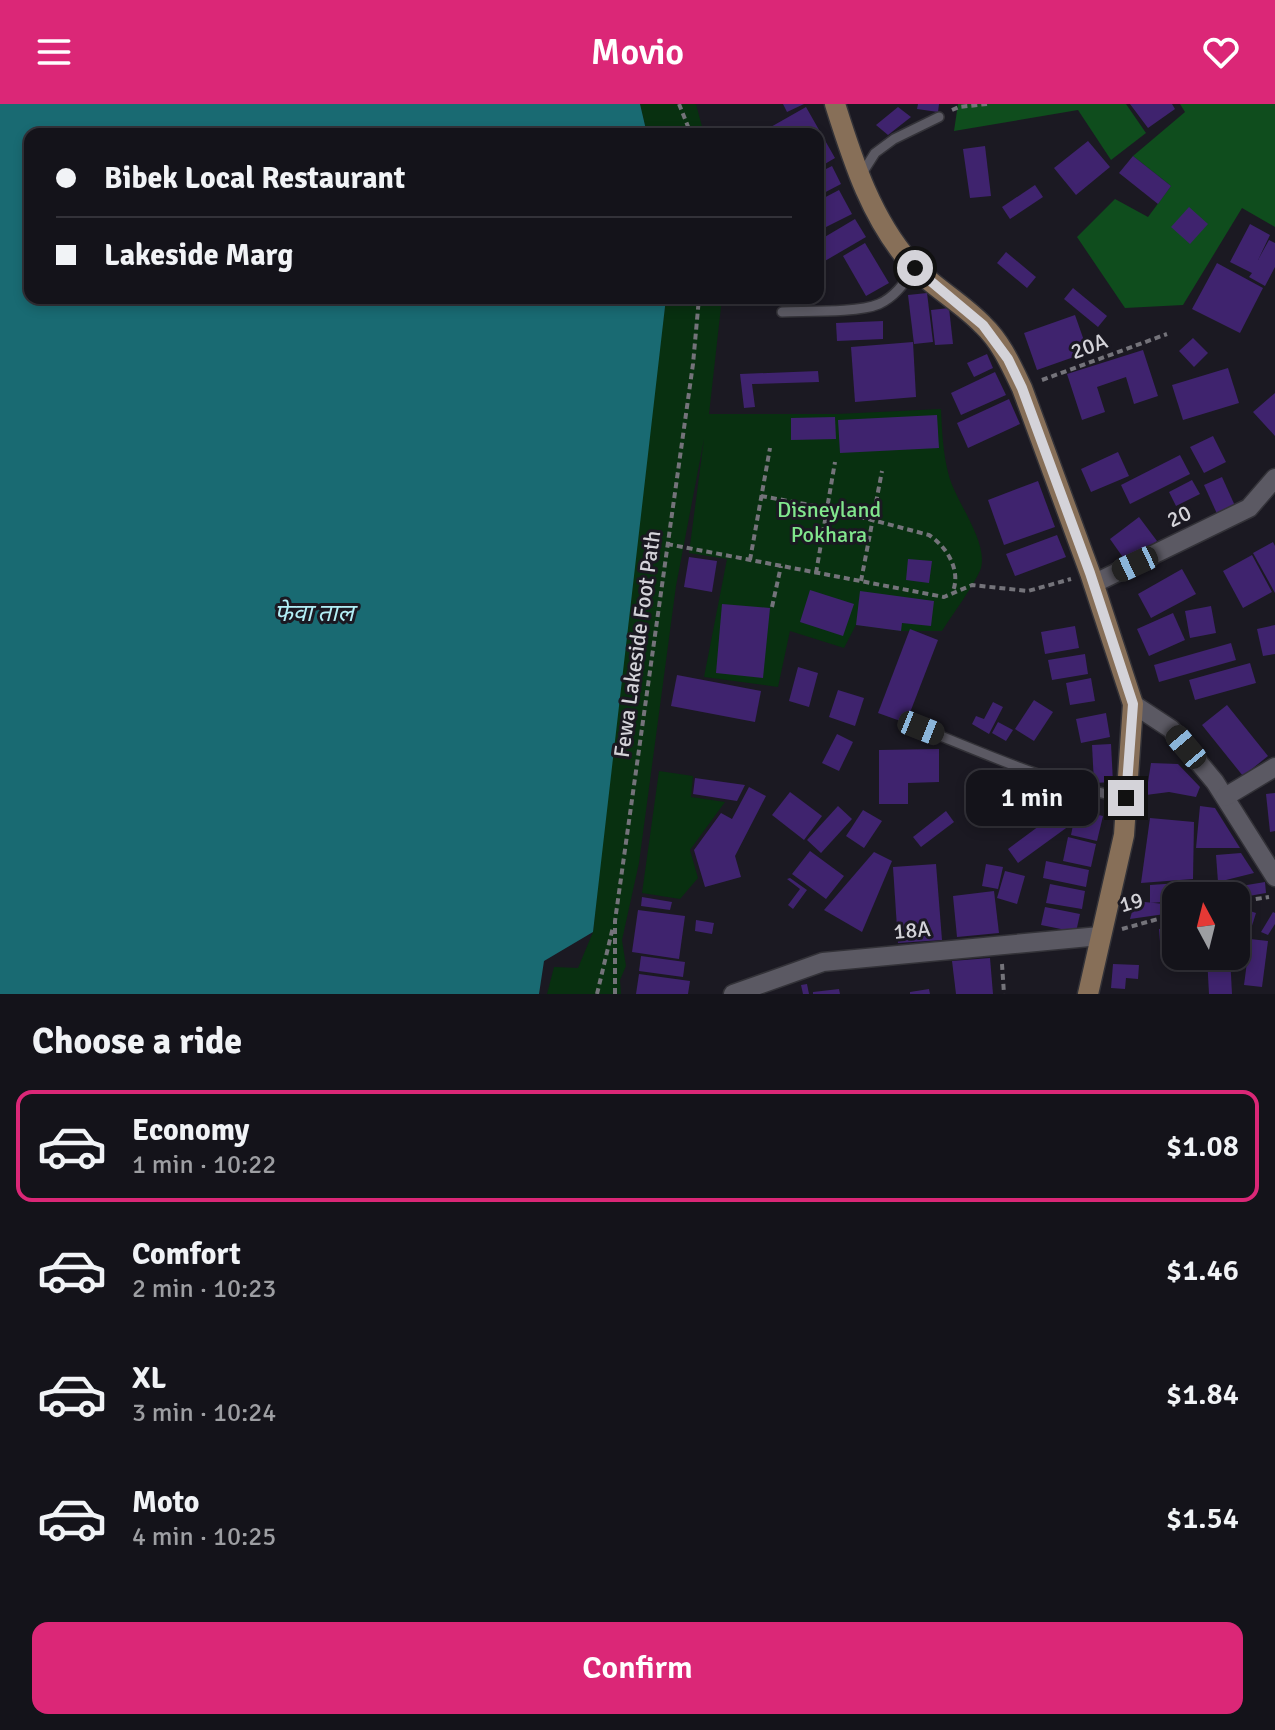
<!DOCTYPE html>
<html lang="en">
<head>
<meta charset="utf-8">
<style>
  body { margin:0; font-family:Signika,"Noto Sans Devanagari",sans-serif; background:#212027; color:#f1f3f6; height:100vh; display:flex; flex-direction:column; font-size:30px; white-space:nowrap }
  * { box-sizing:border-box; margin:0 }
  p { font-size:26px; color:#9d9ea2 }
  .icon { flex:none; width:44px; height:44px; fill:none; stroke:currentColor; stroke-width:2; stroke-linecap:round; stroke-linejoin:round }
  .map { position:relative; height:890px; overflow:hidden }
  .panel { display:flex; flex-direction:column; background:#14131a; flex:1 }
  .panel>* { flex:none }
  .hud { position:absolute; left:24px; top:24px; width:800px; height:176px; border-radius:16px; box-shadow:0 4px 12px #0003,0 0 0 2px #333239; display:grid; align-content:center; height:176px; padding:0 32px; background:#14131a }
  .needle { width:52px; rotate:353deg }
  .controls { position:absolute; left:1162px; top:778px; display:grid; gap:16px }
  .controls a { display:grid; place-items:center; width:88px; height:88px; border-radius:16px; background:#14131a; box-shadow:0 4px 12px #0003,0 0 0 2px #333239; font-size:40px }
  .end { position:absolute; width:36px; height:36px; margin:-18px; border:10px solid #d4d3d9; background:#111; box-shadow:0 0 0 4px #111 }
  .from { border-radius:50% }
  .bubble { position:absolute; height:56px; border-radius:16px; background:#14131a; box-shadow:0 4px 12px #0003,0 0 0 2px #333239; font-size:26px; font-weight:600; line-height:56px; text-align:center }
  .car { position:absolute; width:24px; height:48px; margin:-24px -12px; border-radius:10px; box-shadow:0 0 6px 2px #0007; background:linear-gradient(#222 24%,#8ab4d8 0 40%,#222 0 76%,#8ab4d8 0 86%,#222 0) }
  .hud b { display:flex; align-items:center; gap:28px; height:76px; font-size:30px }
  .hud b+b { border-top:2px solid #333239 }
  .hud i { width:20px; height:20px; background:#f1f3f6 }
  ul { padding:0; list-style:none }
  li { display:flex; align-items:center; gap:24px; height:112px; margin:0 16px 12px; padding:0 16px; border:4px solid transparent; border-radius:16px }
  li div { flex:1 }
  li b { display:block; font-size:30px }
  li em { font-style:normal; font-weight:600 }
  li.active { border-color:#db2777 }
  li>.icon { width:72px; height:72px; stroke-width:1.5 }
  h2 { padding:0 32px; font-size:36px; line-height:96px }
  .action { display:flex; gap:16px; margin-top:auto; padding:16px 32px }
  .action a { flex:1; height:92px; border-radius:16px; background:#db2777; color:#fff; font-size:32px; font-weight:600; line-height:92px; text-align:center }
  header { display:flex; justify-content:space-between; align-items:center; height:104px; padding:0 32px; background:#db2777; color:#fff; font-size:36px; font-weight:600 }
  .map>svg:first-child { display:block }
  .green { fill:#083010 }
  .forest { fill:#0f4d1d }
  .water { fill:#196a72 }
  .building { fill:#3f236e }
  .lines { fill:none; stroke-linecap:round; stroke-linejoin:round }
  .lane-casing { stroke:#333238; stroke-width:12 }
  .street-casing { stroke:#333238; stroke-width:21 }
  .secondary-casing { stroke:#333238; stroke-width:23 }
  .path { stroke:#74737a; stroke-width:4; stroke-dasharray:6 4; stroke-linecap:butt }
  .lane { stroke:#5b5963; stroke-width:9 }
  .street { stroke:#5b5963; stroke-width:18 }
  .secondary { stroke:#876f58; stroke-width:20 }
  .route { stroke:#d4d3d9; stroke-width:10 }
  .labels { text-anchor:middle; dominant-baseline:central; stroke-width:6; stroke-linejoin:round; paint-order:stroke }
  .street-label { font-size:22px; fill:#d4d3d9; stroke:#1b1922 }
  .park-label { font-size:22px; fill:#81e68d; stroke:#1b1922 }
  .water-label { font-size:24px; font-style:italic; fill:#b3eff6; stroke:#1b1922 }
</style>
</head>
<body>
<header><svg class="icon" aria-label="menu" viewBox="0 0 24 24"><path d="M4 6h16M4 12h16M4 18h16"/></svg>Movio<svg class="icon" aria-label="heart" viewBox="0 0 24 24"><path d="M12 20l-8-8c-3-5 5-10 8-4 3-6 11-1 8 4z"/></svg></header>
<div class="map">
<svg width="1275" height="890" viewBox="0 0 1275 890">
  <rect width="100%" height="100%" fill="#1b1922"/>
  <g class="green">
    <path d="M640,0H696L704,30H647Z"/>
    <path d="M666,194H722L709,310H837L941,305C942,328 943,350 949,372C956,398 988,437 981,464C977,477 951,513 942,527H901L856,521L844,544L790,527L778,583L704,573L727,455L689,449L704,335L676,482L639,759L622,836L626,862L620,876L621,890H547L554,863L578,864L593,828L623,542Z"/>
    <path d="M659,667L693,672L691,693L725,698L690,746L698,774L680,795L642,789Z"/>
  </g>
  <g class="forest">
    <path d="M958,0H1126L1146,29L1111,56L1078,6L954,27Z"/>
    <path d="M1180,0H1275V123L1242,104L1183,201L1125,204L1077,133L1115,95L1148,113L1171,82L1133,52L1185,8Z"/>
  </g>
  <path class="water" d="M0,0H640L647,30H30V194H666L593,828L544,857L539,890H0Z"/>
  <g class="building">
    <path d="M783,0H804L787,8Z"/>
    <path d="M918,0H939L938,8L917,5Z"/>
    <path d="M1130,0H1172L1175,5L1148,24Z"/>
    <path d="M806,3L835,54L818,64V30H772L769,24Z"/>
    <path d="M898,3L911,13L888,31L876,21Z"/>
    <path d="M1088,37L1110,63L1076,91L1054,64Z"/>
    <path d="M985,42L991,92L970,94L963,45Z"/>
    <path d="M1133,52L1171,82L1158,100L1119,69Z"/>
    <path d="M832,62L841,80L818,92V69Z"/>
    <path d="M1035,81L1043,93L1010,115L1002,103Z"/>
    <path d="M839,86L852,110L824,124L818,113V97Z"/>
    <path d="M1189,103L1208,120L1190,140L1171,123Z"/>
    <path d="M855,115L866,133L818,161V137Z"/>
    <path d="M1250,120L1270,131L1258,156L1269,136L1275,139V163L1265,182L1249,173L1252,169L1230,158Z"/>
    <path d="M865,139L889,179L866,192L843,152Z"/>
    <path d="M1006,148L1036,173L1027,184L997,159Z"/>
    <path d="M1217,159L1263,184L1240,229L1192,205Z"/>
    <path d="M1073,184L1107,212L1098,223L1064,195Z"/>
    <path d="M927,189L933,238L914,240L908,191Z"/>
    <path d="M728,194H753V196L729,199Z"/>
    <path d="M949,204L953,240L935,241L931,206Z"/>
    <path d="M1075,211L1088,248L1037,266L1024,229Z"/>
    <path d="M883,217V235L837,237L836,219Z"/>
    <path d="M1193,234L1208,249L1194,263L1179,247Z"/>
    <path d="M913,238L916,293L855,298L851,243Z"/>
    <path d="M1143,246L1158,292L1134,300L1126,273L1097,283L1105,308L1082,316L1067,270Z"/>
    <path d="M987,250L993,264L974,273L967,259Z"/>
    <path d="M1228,264L1239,299L1183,316L1172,281Z"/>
    <path d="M818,267L819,278L752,280L755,303L744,304L740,270Z"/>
    <path d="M995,268L1006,291L961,311L951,289Z"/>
    <path d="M1275,289V332L1253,308Z"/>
    <path d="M1009,295L1020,320L968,344L957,319Z"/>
    <path d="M937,311L939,344L840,349L838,316Z"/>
    <path d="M835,313L836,335L791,336V314Z"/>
    <path d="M1213,332L1226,358L1204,369L1190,343Z"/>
    <path d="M1118,348L1129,372L1091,388L1081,365Z"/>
    <path d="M1180,351L1190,370L1130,400L1121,381Z"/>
    <path d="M1222,373L1236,404L1218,412L1204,381Z"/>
    <path d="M1192,376L1200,390L1176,402L1169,388Z"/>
    <path d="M1038,377L1055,423L1004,441L988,396Z"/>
    <path d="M1139,413L1157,437L1127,459L1110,435Z"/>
    <path d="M1057,431L1066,453L1015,472L1006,450Z"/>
    <path d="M1273,438L1275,442V489L1253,449Z"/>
    <path d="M1252,451L1272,488L1243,504L1223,467Z"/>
    <path d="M689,453L717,457L712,488L684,483Z"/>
    <path d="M908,455L932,457L929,479L906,476Z"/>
    <path d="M1182,465L1196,490L1151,514L1138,490Z"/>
    <path d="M810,486L854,500L843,532L800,518Z"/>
    <path d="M860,487L934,497L931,522L902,519L901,527L856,521Z"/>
    <path d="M722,500L770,504L763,574L716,569Z"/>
    <path d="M1211,502L1216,529L1190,534L1185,507Z"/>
    <path d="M1173,509L1185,536L1149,552L1137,525Z"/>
    <path d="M1275,521V550L1263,552L1257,525Z"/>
    <path d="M1075,522L1079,544L1045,550L1041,528Z"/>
    <path d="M910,525L938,536L906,619L878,609Z"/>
    <path d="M1231,539L1236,556L1159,578L1154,561Z"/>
    <path d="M1085,550L1088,570L1052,576L1048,556Z"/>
    <path d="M1250,559L1256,579L1195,596L1189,576Z"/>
    <path d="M798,563L818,569L809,603L789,597Z"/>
    <path d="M677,571L761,587L755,618L671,602Z"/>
    <path d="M1091,574L1095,597L1070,601L1066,579Z"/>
    <path d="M838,586L864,594L855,622L829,613Z"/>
    <path d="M1034,596L1053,608L1034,637L1015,625Z"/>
    <path d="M993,598L1003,603L989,630L972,620L976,612L984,615Z"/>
    <path d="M1227,601L1268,652L1243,672L1202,621Z"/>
    <path d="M1106,609L1110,633L1081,639L1076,615Z"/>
    <path d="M998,618L1013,626L1006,637L992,629Z"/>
    <path d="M837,630L853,638L839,667L822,659Z"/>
    <path d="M1111,640L1113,678L1094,679L1092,641Z"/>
    <path d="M939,645V678L908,679V700H879V646Z"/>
    <path d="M1151,659L1178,660L1200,683L1196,693L1169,688L1146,691Z"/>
    <path d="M695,674L745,681L737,697L693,690Z"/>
    <path d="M749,683L766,692L735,752L741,773L705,783L694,746L721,709L732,715Z"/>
    <path d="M790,688L822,712L804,736L772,711Z"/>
    <path d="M1275,689V727L1270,728L1266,690Z"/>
    <path d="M838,702L852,715L821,749L807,736Z"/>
    <path d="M1200,702L1215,704L1240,744H1196Z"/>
    <path d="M1062,705L1073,719L1018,759L1008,745Z"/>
    <path d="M863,706L882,717L864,744L846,732Z"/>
    <path d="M1076,706L1103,712L1097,737L1071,731Z"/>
    <path d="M946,707L954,718L921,743L913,733Z"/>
    <path d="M1150,714L1194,718L1193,775L1141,779Z"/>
    <path d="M1068,733L1096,740L1091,763L1063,757Z"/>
    <path d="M810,747L844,772L826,795L792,770Z"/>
    <path d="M874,748L892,757L862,828L824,806Z"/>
    <path d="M1241,749L1254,769L1218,778L1216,751Z"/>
    <path d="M1046,757L1089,766L1086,783L1043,774Z"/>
    <path d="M936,760L942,836L898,839L893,763Z"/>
    <path d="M986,760L1003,763L998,785L982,782Z"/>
    <path d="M1005,767L1025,772L1017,800L997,794Z"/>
    <path d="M790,774L807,786L793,805L788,801L800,785L787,775Z"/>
    <path d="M1194,778L1195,792H1176V797L1150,799V781Z"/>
    <path d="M1265,778L1266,789L1243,793L1241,782Z"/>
    <path d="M1050,780L1085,787L1082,805L1046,799Z"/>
    <path d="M994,787L999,829L957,833L953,792Z"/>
    <path d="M642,793L672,798L670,806L641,802Z"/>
    <path d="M1135,797L1164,800L1165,810L1130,815Z"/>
    <path d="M1045,803L1080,810L1076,828L1041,821Z"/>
    <path d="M1241,804L1256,809L1244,847L1236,845V821Z"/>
    <path d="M638,806L685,812L679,855L632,848Z"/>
    <path d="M1273,808L1275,809V820L1268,831L1261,828Z"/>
    <path d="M696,816L714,819L712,830L695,827Z"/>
    <path d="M1176,823V848L1161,851L1159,825Z"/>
    <path d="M1250,835L1268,837L1262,883L1244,881Z"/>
    <path d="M641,852L685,858L683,873L639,867Z"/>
    <path d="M1230,852L1232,890H1209L1207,853Z"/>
    <path d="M990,854L993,890H956L952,857Z"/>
    <path d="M1113,860L1139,861L1138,875L1126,874L1125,885L1111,884Z"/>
    <path d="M639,870L690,877L688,890H636Z"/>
    <path d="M807,880L809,890H803L801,881Z"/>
    <path d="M839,885L840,890H813V888Z"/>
    <path d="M929,885L930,890H910V888Z"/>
  </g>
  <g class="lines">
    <g class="lane-casing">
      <g id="lane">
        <path d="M861,71L875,49L894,35L939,13"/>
        <path d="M782,208C806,207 858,209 879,200C895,193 905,178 915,164"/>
        <path d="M921,624C988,651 1054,681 1126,694"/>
      </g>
    </g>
    <g class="street-casing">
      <g id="street">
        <path d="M1093,480L1249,404L1275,374"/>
        <path d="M1133,600L1171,625L1215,678L1275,773"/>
        <path d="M1225,693L1275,663"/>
        <path d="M733,890L823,858L1100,832"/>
      </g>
    </g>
    <g class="secondary-casing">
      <path id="secondary" d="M835,0C853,57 871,115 912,161C933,183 962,199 983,221C1001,238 1011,261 1022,284L1090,469L1133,600L1124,731L1088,890"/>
    </g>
    <g class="path">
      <path d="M679,0L691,30"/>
      <path d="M952,6L959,3L987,0"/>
      <path d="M1042,276L1167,230"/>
      <path d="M761,392L827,404L929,431C947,443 961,466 953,487"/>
      <path d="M667,440L944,493L972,481L1028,487L1071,475"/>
      <path d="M750,456L770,344"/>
      <path d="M816,469L835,358"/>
      <path d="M861,477L882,367"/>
      <path d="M772,503L781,462"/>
      <path d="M1236,798L1269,793"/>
      <path d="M1122,825L1176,810"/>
      <path d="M1002,860L1004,890"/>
      <path d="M597,890L613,823"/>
      <path d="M615,890V817L693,260L699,194"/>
    </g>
    <use href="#lane" class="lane"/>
    <use href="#street" class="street"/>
    <use href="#secondary" class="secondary"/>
  </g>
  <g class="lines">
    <path class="route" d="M915,164L983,221L1008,255L1022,284L1090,469L1133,600L1126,694"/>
  </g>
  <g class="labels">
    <g class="street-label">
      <text transform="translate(1089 242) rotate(-20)">20A</text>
      <text transform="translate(1179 412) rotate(-26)">20</text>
      <text transform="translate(637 540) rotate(-82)">Fewa Lakeside Foot Path</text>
      <text transform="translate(1131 798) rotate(-16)">19</text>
      <text transform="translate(912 826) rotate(-5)">18A</text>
    </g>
    <g class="park-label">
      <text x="829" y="405">Disneyland<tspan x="829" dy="25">Pokhara</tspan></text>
    </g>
    <g class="water-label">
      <text x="314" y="509">फेवा ताल</text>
    </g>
  </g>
</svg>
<div class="controls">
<a><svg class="needle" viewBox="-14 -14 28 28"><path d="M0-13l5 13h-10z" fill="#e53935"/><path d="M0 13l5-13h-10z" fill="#9d9ea2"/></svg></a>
</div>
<i class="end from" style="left:915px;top:164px"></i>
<i class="end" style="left:1126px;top:694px"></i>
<div class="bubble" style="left:966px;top:666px;width:132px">1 min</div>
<i class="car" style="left:1135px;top:460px;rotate:245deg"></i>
<i class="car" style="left:921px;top:624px;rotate:112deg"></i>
<i class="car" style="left:1186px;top:643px;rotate:320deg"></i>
<div class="hud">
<b><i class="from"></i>Bibek Local Restaurant</b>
<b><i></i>Lakeside Marg</b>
</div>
</div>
<section class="panel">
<h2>Choose a ride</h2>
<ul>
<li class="active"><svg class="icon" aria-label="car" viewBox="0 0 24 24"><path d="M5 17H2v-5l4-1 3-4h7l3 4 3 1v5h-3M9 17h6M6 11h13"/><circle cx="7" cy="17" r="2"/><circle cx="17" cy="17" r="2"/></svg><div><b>Economy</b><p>1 min · 10:22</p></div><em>$1.08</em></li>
<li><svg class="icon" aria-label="car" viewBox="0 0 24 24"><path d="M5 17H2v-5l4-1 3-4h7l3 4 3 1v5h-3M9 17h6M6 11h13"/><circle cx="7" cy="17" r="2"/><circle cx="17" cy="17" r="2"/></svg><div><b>Comfort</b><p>2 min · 10:23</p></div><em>$1.46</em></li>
<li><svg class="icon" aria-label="car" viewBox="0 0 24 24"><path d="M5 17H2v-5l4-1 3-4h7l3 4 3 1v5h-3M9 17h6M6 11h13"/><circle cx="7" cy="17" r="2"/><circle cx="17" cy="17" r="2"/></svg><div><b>XL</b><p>3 min · 10:24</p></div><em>$1.84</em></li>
<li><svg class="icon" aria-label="car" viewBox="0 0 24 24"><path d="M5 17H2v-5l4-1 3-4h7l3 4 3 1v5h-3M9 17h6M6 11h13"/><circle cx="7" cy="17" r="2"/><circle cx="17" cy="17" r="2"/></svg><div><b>Moto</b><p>4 min · 10:25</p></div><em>$1.54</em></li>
</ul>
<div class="action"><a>Confirm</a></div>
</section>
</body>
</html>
